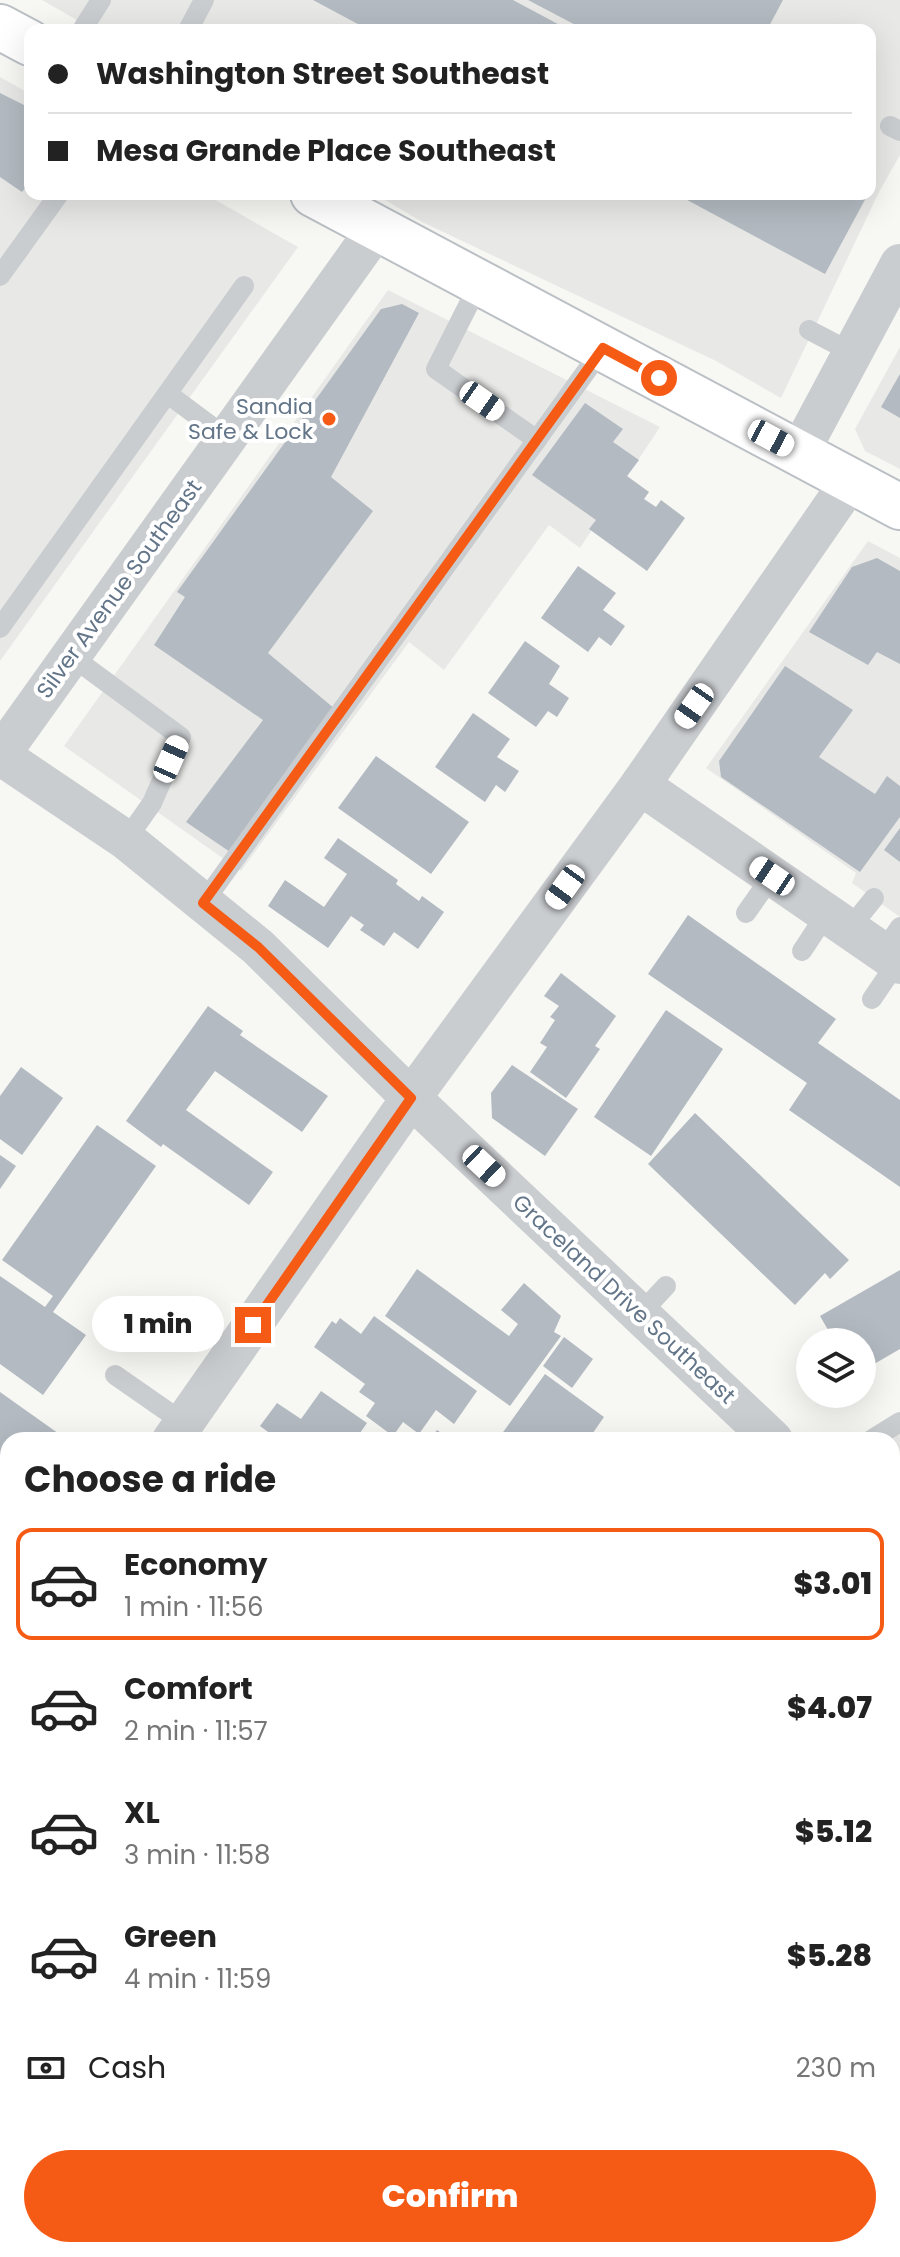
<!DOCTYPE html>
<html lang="en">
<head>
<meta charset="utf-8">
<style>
  body { margin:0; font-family:Poppins,sans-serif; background:#f6f6f6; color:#222; height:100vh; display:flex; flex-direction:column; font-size:30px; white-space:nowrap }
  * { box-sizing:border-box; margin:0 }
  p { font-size:26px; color:#767676 }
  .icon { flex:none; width:44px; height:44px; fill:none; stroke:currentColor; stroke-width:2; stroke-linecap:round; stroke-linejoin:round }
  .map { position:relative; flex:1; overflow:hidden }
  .side { position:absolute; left:0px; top:1432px; width:900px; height:826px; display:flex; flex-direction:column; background:#fff; border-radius:24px 24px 0 0; box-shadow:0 8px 32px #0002 }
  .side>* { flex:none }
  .hud { position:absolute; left:24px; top:24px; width:852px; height:176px; border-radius:16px; box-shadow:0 8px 32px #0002; display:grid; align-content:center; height:176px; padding:0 24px; background:#fff }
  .buttons { position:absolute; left:796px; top:1328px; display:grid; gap:16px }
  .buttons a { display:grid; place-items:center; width:80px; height:80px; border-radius:50%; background:#fff; box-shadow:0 8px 32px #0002; font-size:40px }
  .end { position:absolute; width:36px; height:36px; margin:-18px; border:10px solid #f65b16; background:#fff; box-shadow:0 0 0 4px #fff }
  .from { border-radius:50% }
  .bubble { position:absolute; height:56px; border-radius:28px; background:#fff; box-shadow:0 8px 32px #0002; font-size:26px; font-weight:800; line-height:56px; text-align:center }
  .car { position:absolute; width:24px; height:48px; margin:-24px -12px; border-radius:10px; box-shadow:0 0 6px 2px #0007; background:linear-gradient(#fff 24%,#345 0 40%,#fff 0 76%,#345 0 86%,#fff 0) }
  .hud b { display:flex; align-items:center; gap:28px; height:76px; font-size:30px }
  .hud b+b { border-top:2px solid #e0e0e0 }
  .hud i { width:20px; height:20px; background:#222 }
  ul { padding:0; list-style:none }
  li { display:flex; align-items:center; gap:24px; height:112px; margin:0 16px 12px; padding:0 8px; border:4px solid transparent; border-radius:16px }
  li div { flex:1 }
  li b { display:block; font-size:30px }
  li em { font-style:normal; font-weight:800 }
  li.on { border-color:#f65b16 }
  li>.icon { width:72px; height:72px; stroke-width:1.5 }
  h2 { padding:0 24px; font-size:36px; line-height:96px }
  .pay { display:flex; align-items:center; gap:20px; height:88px; padding:0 24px; font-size:30px }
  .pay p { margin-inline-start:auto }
  .action { display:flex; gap:16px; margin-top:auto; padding:16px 24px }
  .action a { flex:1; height:92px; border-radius:48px; background:#f65b16; color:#fff; font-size:32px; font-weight:800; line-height:92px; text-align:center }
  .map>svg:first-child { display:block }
  .built { fill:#e8e9e7 }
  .building { fill:#b3bac1 }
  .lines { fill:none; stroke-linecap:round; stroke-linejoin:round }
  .secondary-casing { stroke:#bbc0c5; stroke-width:48 }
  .lane { stroke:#cacdd0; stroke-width:20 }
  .street { stroke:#cacdd0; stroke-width:40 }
  .secondary { stroke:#fff; stroke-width:44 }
  .route { stroke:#f65b16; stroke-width:10 }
  .poi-dot { fill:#f65b16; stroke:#fff; stroke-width:3 }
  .labels { text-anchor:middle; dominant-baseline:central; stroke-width:8; stroke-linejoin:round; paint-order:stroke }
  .poi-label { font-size:22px; fill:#637588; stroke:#fff; text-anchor:end }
  .street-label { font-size:22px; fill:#637588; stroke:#fff }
</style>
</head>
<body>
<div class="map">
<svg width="900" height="2257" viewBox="0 0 900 2257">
  <rect width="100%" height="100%" fill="#f7f8f4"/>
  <g class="built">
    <path d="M42,0H900V155L879,192L781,398L716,361L422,222L375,194H870V30H94Z"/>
    <path d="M0,77L30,94V194H205L298,247L0,661Z"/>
    <path d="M388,290L660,427L580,548L549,525L444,670L409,642L241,871L64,746Z"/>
    <path d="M900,347V469L865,451L855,429Z"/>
    <path d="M868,541L900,558V917L852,883L856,873L706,768Z"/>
    <path d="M900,1431V1508L892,1500V1440H886Z"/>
    <path d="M0,1597L8,1602V1882L0,1876Z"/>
    <path d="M892,1607L900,1615V1687L892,1695Z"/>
    <path d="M900,1811V2052L892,2061V1818Z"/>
  </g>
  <g class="building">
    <path d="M313,0H513L569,30H369Z"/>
    <path d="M528,0H783L767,30H585Z"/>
    <path d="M0,93L30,108V182L22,192L0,177Z"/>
    <path d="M676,194H868L825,274Z"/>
    <path d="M402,304L419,313L331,477L373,511L268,653L335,709L233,854L186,822L263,720L154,645L185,597L177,592L381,309Z"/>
    <path d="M900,374V418L881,407Z"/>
    <path d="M585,403L623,429L613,442L639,460L627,476L649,492L644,499L656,507L661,500L685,518L647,571L589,529L596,520L532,475Z"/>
    <path d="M877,558L900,571V664L877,652L868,665L809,632L852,567Z"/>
    <path d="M578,566L616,593L603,610L625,626L611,646L599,637L588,652L541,618Z"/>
    <path d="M525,641L560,666L549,684L569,698L557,717L548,711L536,727L488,693Z"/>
    <path d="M785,666L853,710L819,757L875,794L887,776L900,786V817L860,872L721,777L719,761Z"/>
    <path d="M473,713L510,739L497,757L519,771L505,792L496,785L485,802L435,767Z"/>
    <path d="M376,756L469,822L431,874L338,808Z"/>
    <path d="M900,828V862L884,850Z"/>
    <path d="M338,838L398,880L396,884L419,901L422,896L444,912L418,949L394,932L384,946L360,930L364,925L351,916L328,948L268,906L285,880L324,907L347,874L324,858Z"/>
    <path d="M688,915L836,1019L818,1043L900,1100V1187L789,1110L807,1083L648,974Z"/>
    <path d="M561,973L616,1016L595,1046L600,1049L566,1098L530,1072L547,1047L540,1043L555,1020L550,1017L559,1006L544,996Z"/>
    <path d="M208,1006L243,1031L240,1035L328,1096L302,1132L215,1071L186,1110L273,1172L249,1205L163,1144L161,1147L126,1121Z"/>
    <path d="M666,1010L723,1049L651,1156L594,1117Z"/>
    <path d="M512,1065L578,1109L545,1156L492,1118L491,1093Z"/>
    <path d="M21,1067L63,1098L22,1155L0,1139V1096Z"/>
    <path d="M695,1113L849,1260L830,1279L825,1273L795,1305L648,1164Z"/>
    <path d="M97,1125L156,1166L53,1312L86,1335L43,1395L0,1364V1276L45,1307L53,1296L2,1260Z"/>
    <path d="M0,1155L16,1166L0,1189Z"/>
    <path d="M417,1269L509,1336L518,1324L501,1310L524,1283L561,1316L554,1332L561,1336L510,1406L385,1316Z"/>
    <path d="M900,1270V1349L862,1371V1342H835L820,1316Z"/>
    <path d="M374,1316L477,1391L454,1424L436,1410L419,1434L403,1422L393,1436L366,1416L375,1403L359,1392L365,1384L314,1347L332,1321L336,1324L340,1318L361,1334Z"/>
    <path d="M564,1337L593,1359L572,1388L543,1366Z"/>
    <path d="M545,1374L604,1417L588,1440H508L501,1435Z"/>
    <path d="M321,1391L367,1423L355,1440H279L260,1426L277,1403L301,1419Z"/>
    <path d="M0,1392L62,1436L59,1440H8V1464L0,1458Z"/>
    <path d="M437,1430L451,1440H430Z"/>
    <path d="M8,1733V1836L0,1830V1744Z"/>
    <path d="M900,1837V2004L892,2011V1845Z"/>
    <path d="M0,1946L8,1951V1992L2,2000Z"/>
    <path d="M892,2244L900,2248V2257H865L869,2250H892Z"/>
    <path d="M461,2250H520L525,2257H466Z"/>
    <path d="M567,2250H637L622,2257H570Z"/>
    <path d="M696,2250H731L736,2257H685Z"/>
  </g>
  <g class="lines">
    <g class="secondary-casing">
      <g id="secondary">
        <path d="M0,27L30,43"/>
        <path d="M313,194L900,507"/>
        <path d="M892,1756L900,1748"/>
        <path d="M261,2257L271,2250"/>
      </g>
    </g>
    <g class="lane">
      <path d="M82,30L101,0"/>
      <path d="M188,30L204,0"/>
      <path d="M890,126L900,131"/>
      <path d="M0,276L59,194"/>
      <path d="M480,282L436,369L537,440"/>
      <path d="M809,330L853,353"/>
      <path d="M168,394L227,438"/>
      <path d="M0,628L244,286"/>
      <path d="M71,656L181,737L152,803L126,840"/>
      <path d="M203,903L603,348"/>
      <path d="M746,913L772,876"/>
      <path d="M849,929L874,898"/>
      <path d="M802,951L827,913"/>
      <path d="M883,952L900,927"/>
      <path d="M872,999L897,962"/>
      <path d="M640,1314L666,1286"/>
      <path d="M115,1375L184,1423"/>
      <path d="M871,1440L900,1422"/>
      <path d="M892,1674L900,1681"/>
      <path d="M0,1858L8,1863"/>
      <path d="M0,2080L8,2075"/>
      <path d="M892,2188L900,2182"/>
      <path d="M792,2257L802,2250"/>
    </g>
    <g class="street">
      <path d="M799,453L900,264"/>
      <path d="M0,755L126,840L258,947L411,1098L773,1440"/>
      <path d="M0,755L377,228"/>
      <path d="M640,785L900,964"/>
      <path d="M172,1440L411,1098L640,785L851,480"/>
      <path d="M0,1544L8,1550"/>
      <path d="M892,1553L900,1560"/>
      <path d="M892,2138L900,2143"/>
      <path d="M0,2221L8,2225"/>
      <path d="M55,2250L69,2257"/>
    </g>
    <use href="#secondary" class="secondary"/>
  </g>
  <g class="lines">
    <path class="route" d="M253,1325L411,1098L258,947L203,903L603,348L659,378"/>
  </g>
  <circle class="poi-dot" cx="329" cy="419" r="8"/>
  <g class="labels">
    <g class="poi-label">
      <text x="313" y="406">Sandia<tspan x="313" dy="25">Safe &amp; Lock</tspan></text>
    </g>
    <g class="street-label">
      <text transform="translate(119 589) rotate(-54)">Silver Avenue Southeast</text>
      <text transform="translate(624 1299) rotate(43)">Graceland Drive Southeast</text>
    </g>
  </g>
</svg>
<div class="buttons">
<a><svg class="icon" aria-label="layers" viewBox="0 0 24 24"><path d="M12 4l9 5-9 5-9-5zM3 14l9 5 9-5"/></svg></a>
</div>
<i class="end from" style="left:659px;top:378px"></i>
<i class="end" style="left:253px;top:1325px"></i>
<div class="bubble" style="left:92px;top:1296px;width:132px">1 min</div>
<i class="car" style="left:482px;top:401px;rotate:125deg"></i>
<i class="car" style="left:771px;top:438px;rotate:118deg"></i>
<i class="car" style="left:694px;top:706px;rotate:215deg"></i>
<i class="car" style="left:171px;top:759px;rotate:24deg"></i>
<i class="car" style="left:772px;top:876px;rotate:304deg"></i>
<i class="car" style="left:565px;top:887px;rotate:216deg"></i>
<i class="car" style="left:484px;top:1166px;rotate:133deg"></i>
<div class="hud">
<b><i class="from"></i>Washington Street Southeast</b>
<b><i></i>Mesa Grande Place Southeast</b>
</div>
<section class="side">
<h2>Choose a ride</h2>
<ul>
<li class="on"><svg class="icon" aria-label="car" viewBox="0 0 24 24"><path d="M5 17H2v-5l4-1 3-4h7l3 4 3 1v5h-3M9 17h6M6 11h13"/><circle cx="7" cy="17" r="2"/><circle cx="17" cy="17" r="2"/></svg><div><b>Economy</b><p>1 min · 11:56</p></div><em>$3.01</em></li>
<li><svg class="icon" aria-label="car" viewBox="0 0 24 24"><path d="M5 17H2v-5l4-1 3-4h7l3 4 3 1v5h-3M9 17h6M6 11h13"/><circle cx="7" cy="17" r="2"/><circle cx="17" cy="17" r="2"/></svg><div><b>Comfort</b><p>2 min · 11:57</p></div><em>$4.07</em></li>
<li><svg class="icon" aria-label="car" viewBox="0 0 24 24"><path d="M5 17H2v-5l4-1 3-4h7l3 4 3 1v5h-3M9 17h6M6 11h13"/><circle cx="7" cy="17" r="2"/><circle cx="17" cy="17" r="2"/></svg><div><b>XL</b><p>3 min · 11:58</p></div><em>$5.12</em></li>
<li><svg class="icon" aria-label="car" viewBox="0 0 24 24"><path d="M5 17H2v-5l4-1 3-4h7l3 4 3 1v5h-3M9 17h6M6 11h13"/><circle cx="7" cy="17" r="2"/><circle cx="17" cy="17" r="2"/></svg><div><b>Green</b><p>4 min · 11:59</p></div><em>$5.28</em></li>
</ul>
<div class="pay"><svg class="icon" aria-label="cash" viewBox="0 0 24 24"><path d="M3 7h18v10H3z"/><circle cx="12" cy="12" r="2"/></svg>Cash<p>230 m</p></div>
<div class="action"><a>Confirm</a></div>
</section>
</div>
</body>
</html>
